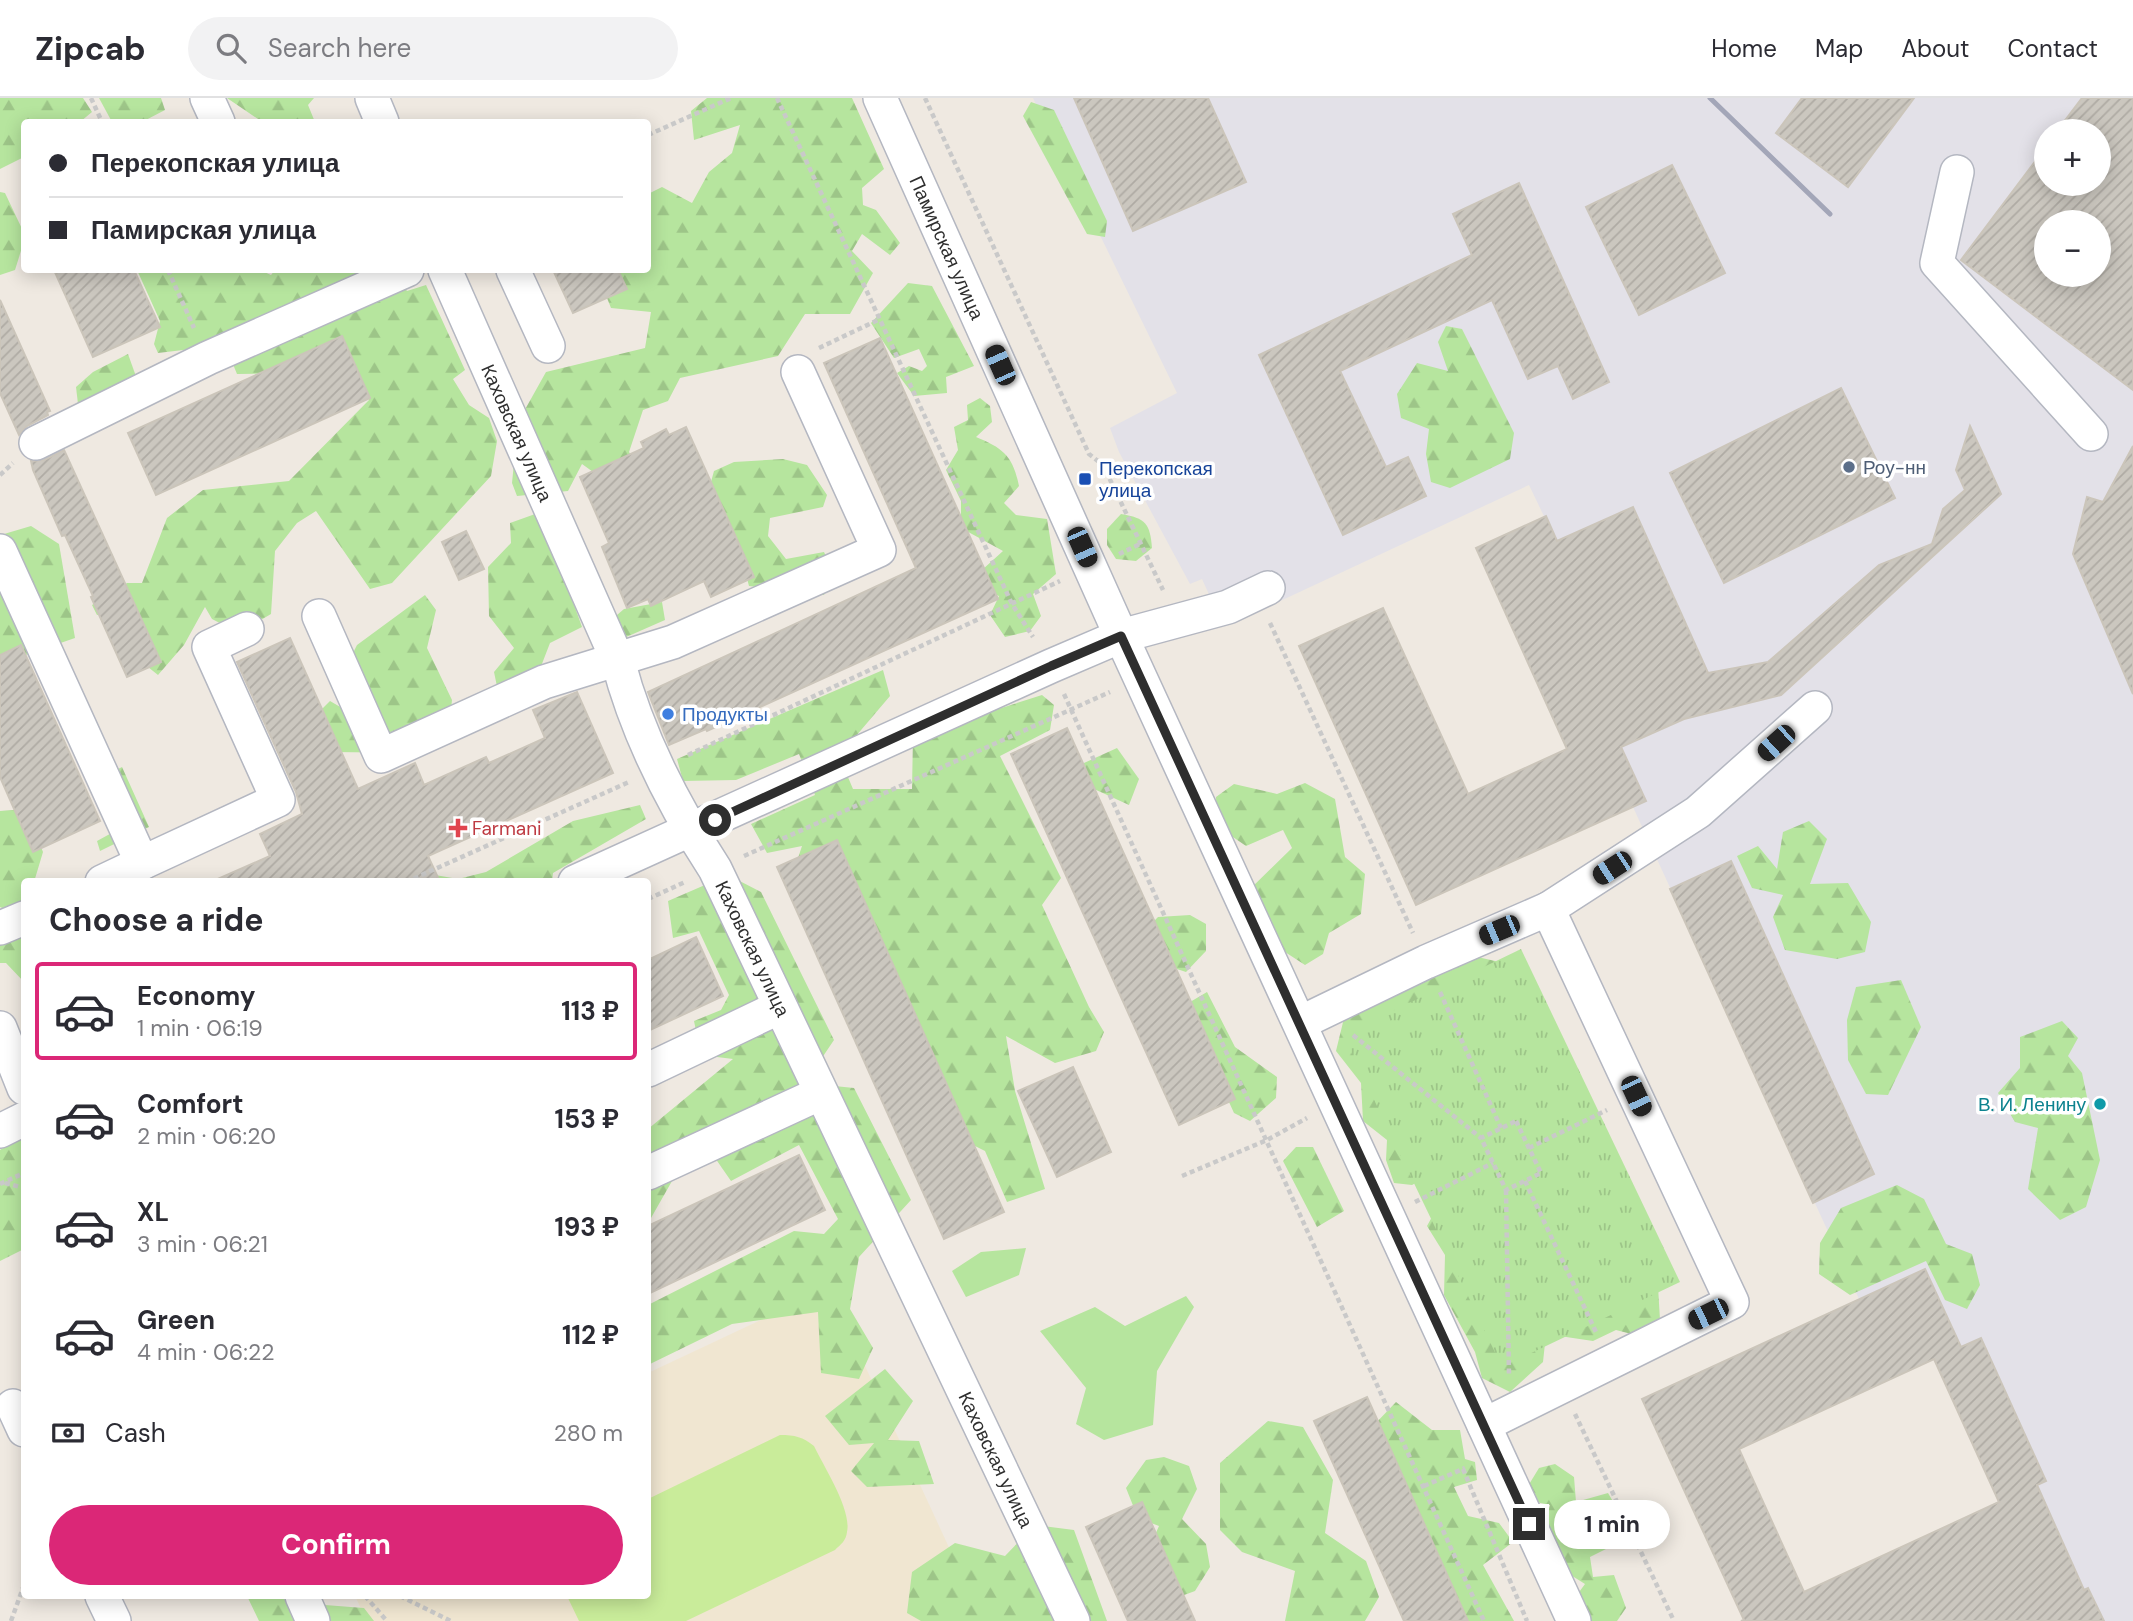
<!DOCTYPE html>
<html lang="en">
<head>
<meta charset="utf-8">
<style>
  body { margin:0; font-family:"DM Sans",sans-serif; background:#f2f2f3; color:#2b2b33; height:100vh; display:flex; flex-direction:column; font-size:26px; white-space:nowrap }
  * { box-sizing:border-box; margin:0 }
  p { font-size:23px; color:#7c7c81 }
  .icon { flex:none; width:38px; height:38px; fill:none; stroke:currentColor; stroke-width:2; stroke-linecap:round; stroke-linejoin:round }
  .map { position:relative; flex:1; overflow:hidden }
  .sheet { position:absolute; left:21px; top:780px; width:630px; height:721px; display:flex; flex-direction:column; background:#fff; border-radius:7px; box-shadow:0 4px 18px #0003 }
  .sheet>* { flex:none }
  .hud { position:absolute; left:21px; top:21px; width:630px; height:154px; border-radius:7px; box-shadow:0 4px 18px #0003; display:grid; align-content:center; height:154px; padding:0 28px; background:#fff }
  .tools { position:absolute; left:2034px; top:21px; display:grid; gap:14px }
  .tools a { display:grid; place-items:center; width:77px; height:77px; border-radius:50%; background:#fff; box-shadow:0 4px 18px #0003; font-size:35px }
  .end { position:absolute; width:32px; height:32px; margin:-16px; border:9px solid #2e2e2e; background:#fff; box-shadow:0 0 0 4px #fff }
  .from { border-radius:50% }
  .bubble { position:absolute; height:49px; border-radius:24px; background:#fff; box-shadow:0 4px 18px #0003; font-size:23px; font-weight:700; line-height:49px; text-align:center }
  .car { position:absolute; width:21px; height:42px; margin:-21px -10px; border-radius:9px; box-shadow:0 0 5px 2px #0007; background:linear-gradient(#222 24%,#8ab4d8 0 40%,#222 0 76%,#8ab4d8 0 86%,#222 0) }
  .hud b { display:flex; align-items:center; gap:24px; height:66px; font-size:26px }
  .hud b+b { border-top:2px solid #e1e1e2 }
  .hud i { width:18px; height:18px; background:#2b2b33 }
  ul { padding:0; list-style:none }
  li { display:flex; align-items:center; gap:21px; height:98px; margin:0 14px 10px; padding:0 14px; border:4px solid transparent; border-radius:7px }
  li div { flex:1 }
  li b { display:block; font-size:26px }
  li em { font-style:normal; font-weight:700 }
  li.on { border-color:#db2777 }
  li>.icon { width:63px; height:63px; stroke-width:1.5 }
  h2 { padding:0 28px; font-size:32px; line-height:84px }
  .pay { display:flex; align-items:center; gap:18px; height:77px; padding:0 28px; font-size:26px }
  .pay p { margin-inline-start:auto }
  .primary-button { display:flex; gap:14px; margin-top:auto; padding:14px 28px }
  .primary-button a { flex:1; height:80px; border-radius:42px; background:#db2777; color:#fff; font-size:28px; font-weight:700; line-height:80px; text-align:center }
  header { display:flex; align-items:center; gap:42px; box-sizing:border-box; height:98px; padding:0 35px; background:#fff; border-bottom:2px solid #e1e1e2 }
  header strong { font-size:33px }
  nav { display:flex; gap:38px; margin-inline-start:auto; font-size:24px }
  .search { width:490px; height:63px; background:#f2f2f3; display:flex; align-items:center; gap:18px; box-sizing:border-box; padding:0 24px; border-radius:38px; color:#7c7c81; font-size:26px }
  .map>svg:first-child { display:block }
  .industrial { fill:#e3e1e8; fill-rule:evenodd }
  .education { fill:#f0e6d1 }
  .grass { fill:#b6e59e }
  .forest { fill:url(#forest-firs) }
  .park { fill:url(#park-tufts) }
  .pitch { fill:#c9ec9a }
  .building { fill:url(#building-hatch); stroke:#cbc5ba; stroke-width:2; fill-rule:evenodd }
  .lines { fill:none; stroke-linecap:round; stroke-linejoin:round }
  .minor-casing { stroke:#b4b7c1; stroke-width:36 }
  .path { stroke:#c9c9c9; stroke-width:4.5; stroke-dasharray:5 3.5; stroke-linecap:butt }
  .minor { stroke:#fff; stroke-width:33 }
  .rail { stroke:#a3a6b8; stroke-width:5 }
  .route { stroke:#2e2e2e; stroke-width:9 }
  .service-dot { fill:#5c6f8a; stroke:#fff; stroke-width:2.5 }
  .transit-dot { fill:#1a4fb4; stroke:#fff; stroke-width:2.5 }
  .shop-dot { fill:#3f7fe0; stroke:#fff; stroke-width:2.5 }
  .health-dot { fill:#e0444e; stroke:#fff; stroke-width:2.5 }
  .culture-dot { fill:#0f9aa8; stroke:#fff; stroke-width:2.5 }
  .labels { text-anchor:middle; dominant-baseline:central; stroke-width:7; stroke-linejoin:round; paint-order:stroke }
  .street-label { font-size:19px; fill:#2e2e2e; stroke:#fff }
  .service-label { font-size:19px; fill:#4e5e75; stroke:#fff; text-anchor:start }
  .transit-label { font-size:19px; fill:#164399; stroke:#fff; text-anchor:start }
  .shop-label { font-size:19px; fill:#366cbe; stroke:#fff; text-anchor:start }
  .health-label { font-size:19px; fill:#be3a42; stroke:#fff; text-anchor:start }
  .culture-label { font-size:19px; fill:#0d838f; stroke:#fff; text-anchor:end }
</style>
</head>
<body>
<header>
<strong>Zipcab</strong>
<div class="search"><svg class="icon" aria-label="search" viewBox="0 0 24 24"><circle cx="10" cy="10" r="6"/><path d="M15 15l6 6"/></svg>Search here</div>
<nav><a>Home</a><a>Map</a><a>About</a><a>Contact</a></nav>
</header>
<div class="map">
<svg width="2133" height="1523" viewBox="0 0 2133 1523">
  <defs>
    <pattern id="forest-firs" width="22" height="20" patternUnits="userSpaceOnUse" patternTransform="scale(1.75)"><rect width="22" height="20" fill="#b6e59e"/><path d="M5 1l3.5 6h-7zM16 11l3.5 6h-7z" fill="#9dc588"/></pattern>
    <pattern id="park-tufts" width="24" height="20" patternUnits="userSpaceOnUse" patternTransform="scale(1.75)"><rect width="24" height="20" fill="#b6e59e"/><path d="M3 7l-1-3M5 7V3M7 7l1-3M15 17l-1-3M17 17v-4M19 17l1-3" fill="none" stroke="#9dc588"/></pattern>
    <pattern id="building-hatch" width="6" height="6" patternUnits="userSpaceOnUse" patternTransform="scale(1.75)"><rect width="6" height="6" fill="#cbc7bf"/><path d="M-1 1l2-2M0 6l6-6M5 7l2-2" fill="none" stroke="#afaba4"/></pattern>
  </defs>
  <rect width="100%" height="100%" fill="#efe9e1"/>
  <path class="industrial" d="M1033,0H2133V1523H1980L2078,1478L2037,1387L2046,1382L1981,1240L1961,1249L1925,1171L1859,1201L1633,709L1646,702L1621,649L1683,621L1564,460L1529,387L1276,505L1268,490L1212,503L1202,481L1190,486L1119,354L1110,330L1177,295ZM2046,33H2098V86H2046ZM2046,124H2098V177H2046Z"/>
  <path class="education" d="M829,1190L983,1523H367L355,1498H648V1275Z"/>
  <g class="grass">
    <path d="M1026,1150L1019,1177L966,1199L952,1173L981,1154Z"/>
    <path d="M1186,1198L1194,1209L1157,1273L1153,1327L1104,1342L1076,1326L1086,1290L1040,1233L1095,1209L1125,1228Z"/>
  </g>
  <g class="forest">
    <path d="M0,0H83L92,14L80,24H24V59L0,71Z"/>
    <path d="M99,0H161L165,12L142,24H112Z"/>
    <path d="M227,0H314L308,7L315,24H260L258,21Z"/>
    <path d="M707,0H852L884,71L862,90L863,107L876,112L900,145L890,157L862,136L852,153L873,175L850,216H805L778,258L680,280L668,303L643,312L629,354L676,427L607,384L582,366L568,393L517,398L512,385L518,324L546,274L645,250L651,214L611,210L601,185L611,172H648V96L662,89L692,105L709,74L732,55L740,27L694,42L691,13Z"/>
    <path d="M1031,4L1054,12L1107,123L1105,139L1087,136L1023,18Z"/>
    <path d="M0,94L5,95L24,135V143L15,172L0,177Z"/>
    <path d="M137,172H260L271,177L275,172H392L407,193L426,187L465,272L453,281L469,307L489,320L497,343L491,378L392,485L370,491L316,413L297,425L275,453L271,516L239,535L212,521L205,509L184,547L158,577L148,569L124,512L97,517L92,507L127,485H142L167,420L203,392L289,383L369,302L357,275L237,276L225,247L158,255L154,246L160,223Z"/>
    <path d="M908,185L932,188L974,268L946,279L947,295L914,298L897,275L909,268L922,273L927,268L919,251L894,260L871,225Z"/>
    <path d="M1446,228L1462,231L1514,335L1510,361L1450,390L1431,384L1426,356L1429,331L1401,320L1397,296L1417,265L1448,273L1438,244Z"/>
    <path d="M128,256L138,284L78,306L76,289L93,274Z"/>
    <path d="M980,300L990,308L992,324L976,339C1003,350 1013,358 1019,388L1004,405L1016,417L1047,421L1056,476L1033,496L1041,518L1030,533L1005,539L990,517L999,498L988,494L982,472L1003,453L961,430V403L946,372L958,352L954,329L968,322L967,307Z"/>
    <path d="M783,361L807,367L827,397L823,409L770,420L768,438L786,461L824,454L834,476L824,497L749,488L744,469L704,409L714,373L734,364Z"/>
    <path d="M538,415L550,439L582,529L550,545L528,602L500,603L494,574L514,550L489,518L488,469L511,445L510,425Z"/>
    <path d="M1121,416C1146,420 1150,426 1152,450L1136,463L1116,461L1107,447V431Z"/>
    <path d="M31,428L59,446L75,540L11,562L0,561V453L4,436Z"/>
    <path d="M425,497L436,512L427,550L452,602L448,639L420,655L331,654L312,621L330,603L354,617L346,569L357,547Z"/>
    <path d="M662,504L665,522L624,540L603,529L624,511Z"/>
    <path d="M883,572L890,598L839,658L853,691H912L913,638L1042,597L1054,607L1050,632L1000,658L1061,780L1042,807L1089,909L1104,934L1096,953L1055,965L1006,938L1015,993L1045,1091L1007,1104L985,1053L941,1031L794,772L802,748L767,755L751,726L815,697L799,656L736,682L683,683L677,661Z"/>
    <path d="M1117,650L1139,681L1129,707L1081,685L1073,670Z"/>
    <path d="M122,669L149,729L100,753L97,743L128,726L112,674Z"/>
    <path d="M1305,685L1335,701L1345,759L1365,776L1361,816L1329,835L1323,856L1305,867L1265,841L1248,793L1292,750L1283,732L1246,748L1217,728L1216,699L1234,686L1277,696Z"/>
    <path d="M640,707L646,721L553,775L552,784H418L424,775L458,781L486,774L573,723Z"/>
    <path d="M26,711L43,754L34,784H24V884L6,865H0V844L19,840L7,812L0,809V713Z"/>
    <path d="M1809,723L1827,741L1810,786L1848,785L1871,824L1865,854L1837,861L1785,852L1773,819L1783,797L1752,790L1737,758L1758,748L1777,771L1783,734Z"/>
    <path d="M728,777L761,794L834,942L805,985L854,990L911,1102L859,1159L850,1211L873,1250L859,1281L821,1275L818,1214L732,1226L648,1267V1207L794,1133L824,1136L838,1121L799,1047L731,1083L713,1057L680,1069L651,1120L648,1121V1031L733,961L701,957L694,923L721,912L729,897L699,833L673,840L668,803Z"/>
    <path d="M1190,817L1206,826V853L1186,874L1141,859L1135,843L1158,819Z"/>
    <path d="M1460,855L1517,868L1434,1075L1412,1087L1394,1085L1386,1062L1387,1042L1363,1023L1361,985L1336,953L1346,912Z"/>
    <path d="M1901,882L1921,929L1888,997L1866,996L1848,962L1847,922L1856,889Z"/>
    <path d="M1207,894L1235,949L1277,979L1276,1000L1250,1023L1234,1015L1185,907Z"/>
    <path d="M2062,923L2078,940L2068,958L2082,975L2100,1062L2086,1109L2060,1122L2028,1091L2038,1030L2015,1024L1998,995L2020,970V939Z"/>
    <path d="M18,1041L24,1043V1151L0,1163V1052Z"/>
    <path d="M1296,1049H1313L1344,1113L1317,1129L1283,1063Z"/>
    <path d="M1897,1087L1924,1101L1946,1146L1972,1156L1980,1187L1967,1211L1945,1202L1926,1163L1850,1197L1819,1176L1820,1145L1841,1110Z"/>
    <path d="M1445,1095L1657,1171L1660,1222L1643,1239L1616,1232L1593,1243L1546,1236L1543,1264L1510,1294L1482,1280L1475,1254L1444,1197L1445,1157L1427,1128Z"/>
    <path d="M885,1271L913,1303L888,1342L919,1343L934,1386L867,1389L851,1373L874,1345L849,1347L825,1318Z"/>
    <path d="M1396,1304L1432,1332H1460L1465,1361L1475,1364L1477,1382L1454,1389L1468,1418L1499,1425L1513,1444L1483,1467L1514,1523H1461L1373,1328Z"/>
    <path d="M1268,1323L1303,1329L1333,1382L1325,1435L1366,1463L1379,1499L1365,1523H1285L1295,1473L1242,1454L1220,1432V1365Z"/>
    <path d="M1164,1359L1189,1368L1197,1391L1182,1421L1206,1446L1210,1469L1195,1493L1176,1500L1146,1457L1159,1428L1138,1420L1126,1390L1146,1362Z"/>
    <path d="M1555,1366L1574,1379L1576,1404L1608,1395L1624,1422L1612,1448L1590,1459L1593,1479L1614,1477L1626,1510L1617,1523H1584L1574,1501L1585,1486L1558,1469L1543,1432L1550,1407L1531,1403L1528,1388L1539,1370Z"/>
    <path d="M1035,1427L1074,1432L1107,1523H921L907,1515L912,1474L955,1445L1005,1458Z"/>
    <path d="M247,1498H283L293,1521L325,1507L364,1510L374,1523H259Z"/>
  </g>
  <path class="park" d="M1521,851L1680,1184L1502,1269L1343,937Z"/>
  <path class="pitch" d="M780,1337C795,1337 803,1339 814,1348C824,1369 852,1412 847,1434C846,1443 841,1446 835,1452L686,1523H579L567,1498H648V1401Z"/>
  <g class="building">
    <path d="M1074,0H1208L1246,84L1133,133Z"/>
    <path d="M1802,0H1914L1848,89L1776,35Z"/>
    <path d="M2082,0H2133V292L1961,162L2046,49V86H2098V33H2057ZM2046,124H2098V177H2046Z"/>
    <path d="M1672,67L1725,175L1639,217L1586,109Z"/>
    <path d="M1519,85L1609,284L1573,301L1558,268L1528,281L1492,202L1340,273L1386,369L1408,359L1426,398L1343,437L1259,257L1472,157L1453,116Z"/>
    <path d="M54,172H134L160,229L93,259Z"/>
    <path d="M553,172H618L627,191L573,215Z"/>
    <path d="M0,202L50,313L47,314L48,317L27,328L19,337L0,295Z"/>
    <path d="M342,238L370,300L156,397L128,335Z"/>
    <path d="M880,240L998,501L707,633L706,631L669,647L648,594L916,470L824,265Z"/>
    <path d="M1841,290L1895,400L1724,485L1670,375Z"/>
    <path d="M1970,328L2001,396L1781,597L1684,621L1621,649L1646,703L1416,807L1299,548L1383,510L1468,696L1567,651L1476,450L1546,418L1557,443L1633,409L1708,575L1768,564L1879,467L1932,446L1943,411L1965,392L1956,372Z"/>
    <path d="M686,329L754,479L711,499L704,483L651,508L648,501L627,510L602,449L609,445L580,379L644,350L641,344L666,331L669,337Z"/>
    <path d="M2133,348V596L2073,456L2087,399L2103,404Z"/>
    <path d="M64,352L161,564L127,579L91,499L93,498L65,437L62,438L33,372L31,363L44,362Z"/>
    <path d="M466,433L484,471L459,482L442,444Z"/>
    <path d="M290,540L358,691L415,665L424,687L486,659L489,665L545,640L533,612L577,594L613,675L428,758L440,784H211L270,758L260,736L302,716L296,694L237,564Z"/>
    <path d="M21,547L100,723L33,754L0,679V557Z"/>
    <path d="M1067,630L1235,1001L1179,1027L1011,656Z"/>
    <path d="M837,742L1004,1114L944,1141L777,769Z"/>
    <path d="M1731,763L1874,1076L1813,1105L1670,791Z"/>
    <path d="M696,839L723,898L648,933V862Z"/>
    <path d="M1073,969L1111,1054L1057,1079L1018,993Z"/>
    <path d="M799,1057L825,1112L648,1196V1128Z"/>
    <path d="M1925,1171L1961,1249L1981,1240L2046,1383L2037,1387L2084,1492L2088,1490L2104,1523H1741L1744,1522L1642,1301ZM1934,1261L1999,1404L1804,1494L1739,1351Z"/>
    <path d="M1367,1299L1468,1523H1404L1314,1323Z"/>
    <path d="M1142,1404L1195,1523H1128L1086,1429Z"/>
  </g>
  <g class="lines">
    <g class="minor-casing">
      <g id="minor">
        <path d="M207,0L218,24"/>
        <path d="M372,0L382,24"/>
        <path id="s1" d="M880,0L1121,538L1574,1523"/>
        <path d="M1957,74L1937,165L2091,336"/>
        <path id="s2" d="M445,172L618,563C637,636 674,708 715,771L1073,1523"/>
        <path d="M513,172L548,248"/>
        <path d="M36,345L208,260L407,172"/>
        <path d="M0,453L142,765L102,784"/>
        <path d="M319,518L381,658L544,584L673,544L879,452L798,274"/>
        <path d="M142,765L278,702L209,549L247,531"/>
        <path d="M575,784L1051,568L1121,538L1228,509L1268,490"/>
        <path d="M1548,811L1698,714L1815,610"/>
        <path d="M0,830L24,820"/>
        <path d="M1300,925L1426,864L1548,811L1732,1204L1484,1327"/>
        <path d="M0,930L24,990"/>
        <path d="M648,972L780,909"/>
        <path d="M0,1033L24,1021"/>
        <path d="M648,1075L821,995"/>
        <path d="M13,1308L24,1332"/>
        <path d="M102,1498L114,1523"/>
        <path d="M302,1498L313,1523"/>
      </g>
    </g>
    <g class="path">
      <path d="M91,0L102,24"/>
      <path d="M777,0L1012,506L1033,539"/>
      <path d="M925,0L1089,356L1103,367L1163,492"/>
      <path d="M648,37L731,0"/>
      <path d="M168,172L194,230"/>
      <path d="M819,250L880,221"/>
      <path d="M0,377L13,365"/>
      <path d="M1119,456L1140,446"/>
      <path d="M1270,525L1413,835"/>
      <path d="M1064,596L1484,1523"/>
      <path d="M688,657L1060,483"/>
      <path d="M744,758L1110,594"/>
      <path d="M406,784L629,684"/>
      <path d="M648,801L685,784"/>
      <path d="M1440,894L1501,1030"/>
      <path d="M1353,937L1481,1040"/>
      <path d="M1516,1023L1541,1075L1506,1092L1481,1040Z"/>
      <path d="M1529,1050L1607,1012"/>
      <path d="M1182,1078L1267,1042L1307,1020"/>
      <path d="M1525,1083L1596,1234"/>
      <path d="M5,1085L24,1090"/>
      <path d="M0,1086L24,1075"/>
      <path d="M1506,1092L1509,1277"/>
      <path d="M1415,1104L1493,1065"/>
      <path d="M1575,1316L1674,1523"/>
      <path d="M1463,1371L1527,1523"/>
      <path d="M1424,1388L1465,1370"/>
      <path d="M365,1498L387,1523"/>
      <path d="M400,1498L451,1523"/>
      <path d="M11,1523L24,1487"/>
    </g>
    <use href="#minor" class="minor"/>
    <path class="rail" d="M1710,0L1830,116"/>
  </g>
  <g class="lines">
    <path class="route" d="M715,722L1051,568L1121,538L1529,1426"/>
  </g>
  <circle class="service-dot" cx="1849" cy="369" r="7"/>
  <rect class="transit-dot" x="1078" y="374" width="14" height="14" rx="3.5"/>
  <circle class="shop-dot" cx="668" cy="616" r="7"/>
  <path class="health-dot" d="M454.5 719.5h7v7h7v7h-7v7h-7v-7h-7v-7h7z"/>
  <circle class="culture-dot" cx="2100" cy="1006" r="7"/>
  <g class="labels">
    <g class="street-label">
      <text stroke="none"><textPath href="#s1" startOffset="164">Памирская улица</textPath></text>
      <text stroke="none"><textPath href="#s2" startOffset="178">Каховская улица</textPath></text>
      <text stroke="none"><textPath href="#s2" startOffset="746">Каховская улица</textPath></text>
      <text stroke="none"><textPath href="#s2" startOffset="1312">Каховская улица</textPath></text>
    </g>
    <g class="service-label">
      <text x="1863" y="369">Роу-нн</text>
    </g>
    <g class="transit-label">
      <text x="1099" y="370">Перекопская<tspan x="1099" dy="22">улица</tspan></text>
    </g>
    <g class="shop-label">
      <text x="682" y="616">Продукты</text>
    </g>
    <g class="health-label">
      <text x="472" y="730">Farmani</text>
    </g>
    <g class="culture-label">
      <text x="2086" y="1006">В. И. Ленину</text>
    </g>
  </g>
</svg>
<div class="tools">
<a>+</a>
<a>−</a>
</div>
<i class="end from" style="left:715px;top:722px"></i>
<i class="end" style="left:1529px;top:1426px"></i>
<div class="bubble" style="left:1554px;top:1402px;width:116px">1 min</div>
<i class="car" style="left:1000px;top:267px;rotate:336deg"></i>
<i class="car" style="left:1082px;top:449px;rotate:156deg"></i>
<i class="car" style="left:1776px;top:645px;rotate:228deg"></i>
<i class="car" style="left:1612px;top:770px;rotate:237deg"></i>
<i class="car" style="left:1499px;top:832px;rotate:247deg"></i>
<i class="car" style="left:1636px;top:998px;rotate:155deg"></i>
<i class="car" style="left:1708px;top:1216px;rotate:244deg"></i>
<div class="hud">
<b><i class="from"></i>Перекопская улица</b>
<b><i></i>Памирская улица</b>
</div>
<section class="sheet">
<h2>Choose a ride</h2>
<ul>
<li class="on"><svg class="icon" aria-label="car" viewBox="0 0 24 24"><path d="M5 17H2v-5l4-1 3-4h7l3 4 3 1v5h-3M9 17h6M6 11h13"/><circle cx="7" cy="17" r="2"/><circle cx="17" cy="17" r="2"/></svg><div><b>Economy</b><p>1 min · 06:19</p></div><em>113 ₽</em></li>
<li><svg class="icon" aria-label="car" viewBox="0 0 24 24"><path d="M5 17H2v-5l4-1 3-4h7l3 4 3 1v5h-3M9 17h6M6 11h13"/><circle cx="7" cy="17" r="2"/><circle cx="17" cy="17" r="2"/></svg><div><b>Comfort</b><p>2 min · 06:20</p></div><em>153 ₽</em></li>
<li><svg class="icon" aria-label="car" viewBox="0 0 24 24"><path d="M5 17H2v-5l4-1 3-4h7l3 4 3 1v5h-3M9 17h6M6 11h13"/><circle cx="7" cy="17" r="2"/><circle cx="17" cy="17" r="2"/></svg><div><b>XL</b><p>3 min · 06:21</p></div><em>193 ₽</em></li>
<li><svg class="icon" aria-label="car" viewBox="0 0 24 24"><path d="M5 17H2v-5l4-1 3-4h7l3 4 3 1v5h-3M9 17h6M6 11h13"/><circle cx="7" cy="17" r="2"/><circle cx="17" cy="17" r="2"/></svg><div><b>Green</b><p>4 min · 06:22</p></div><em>112 ₽</em></li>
</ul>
<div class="pay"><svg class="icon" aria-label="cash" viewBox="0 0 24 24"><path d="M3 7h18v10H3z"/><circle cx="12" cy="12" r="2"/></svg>Cash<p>280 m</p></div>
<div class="primary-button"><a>Confirm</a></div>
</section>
</div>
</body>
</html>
